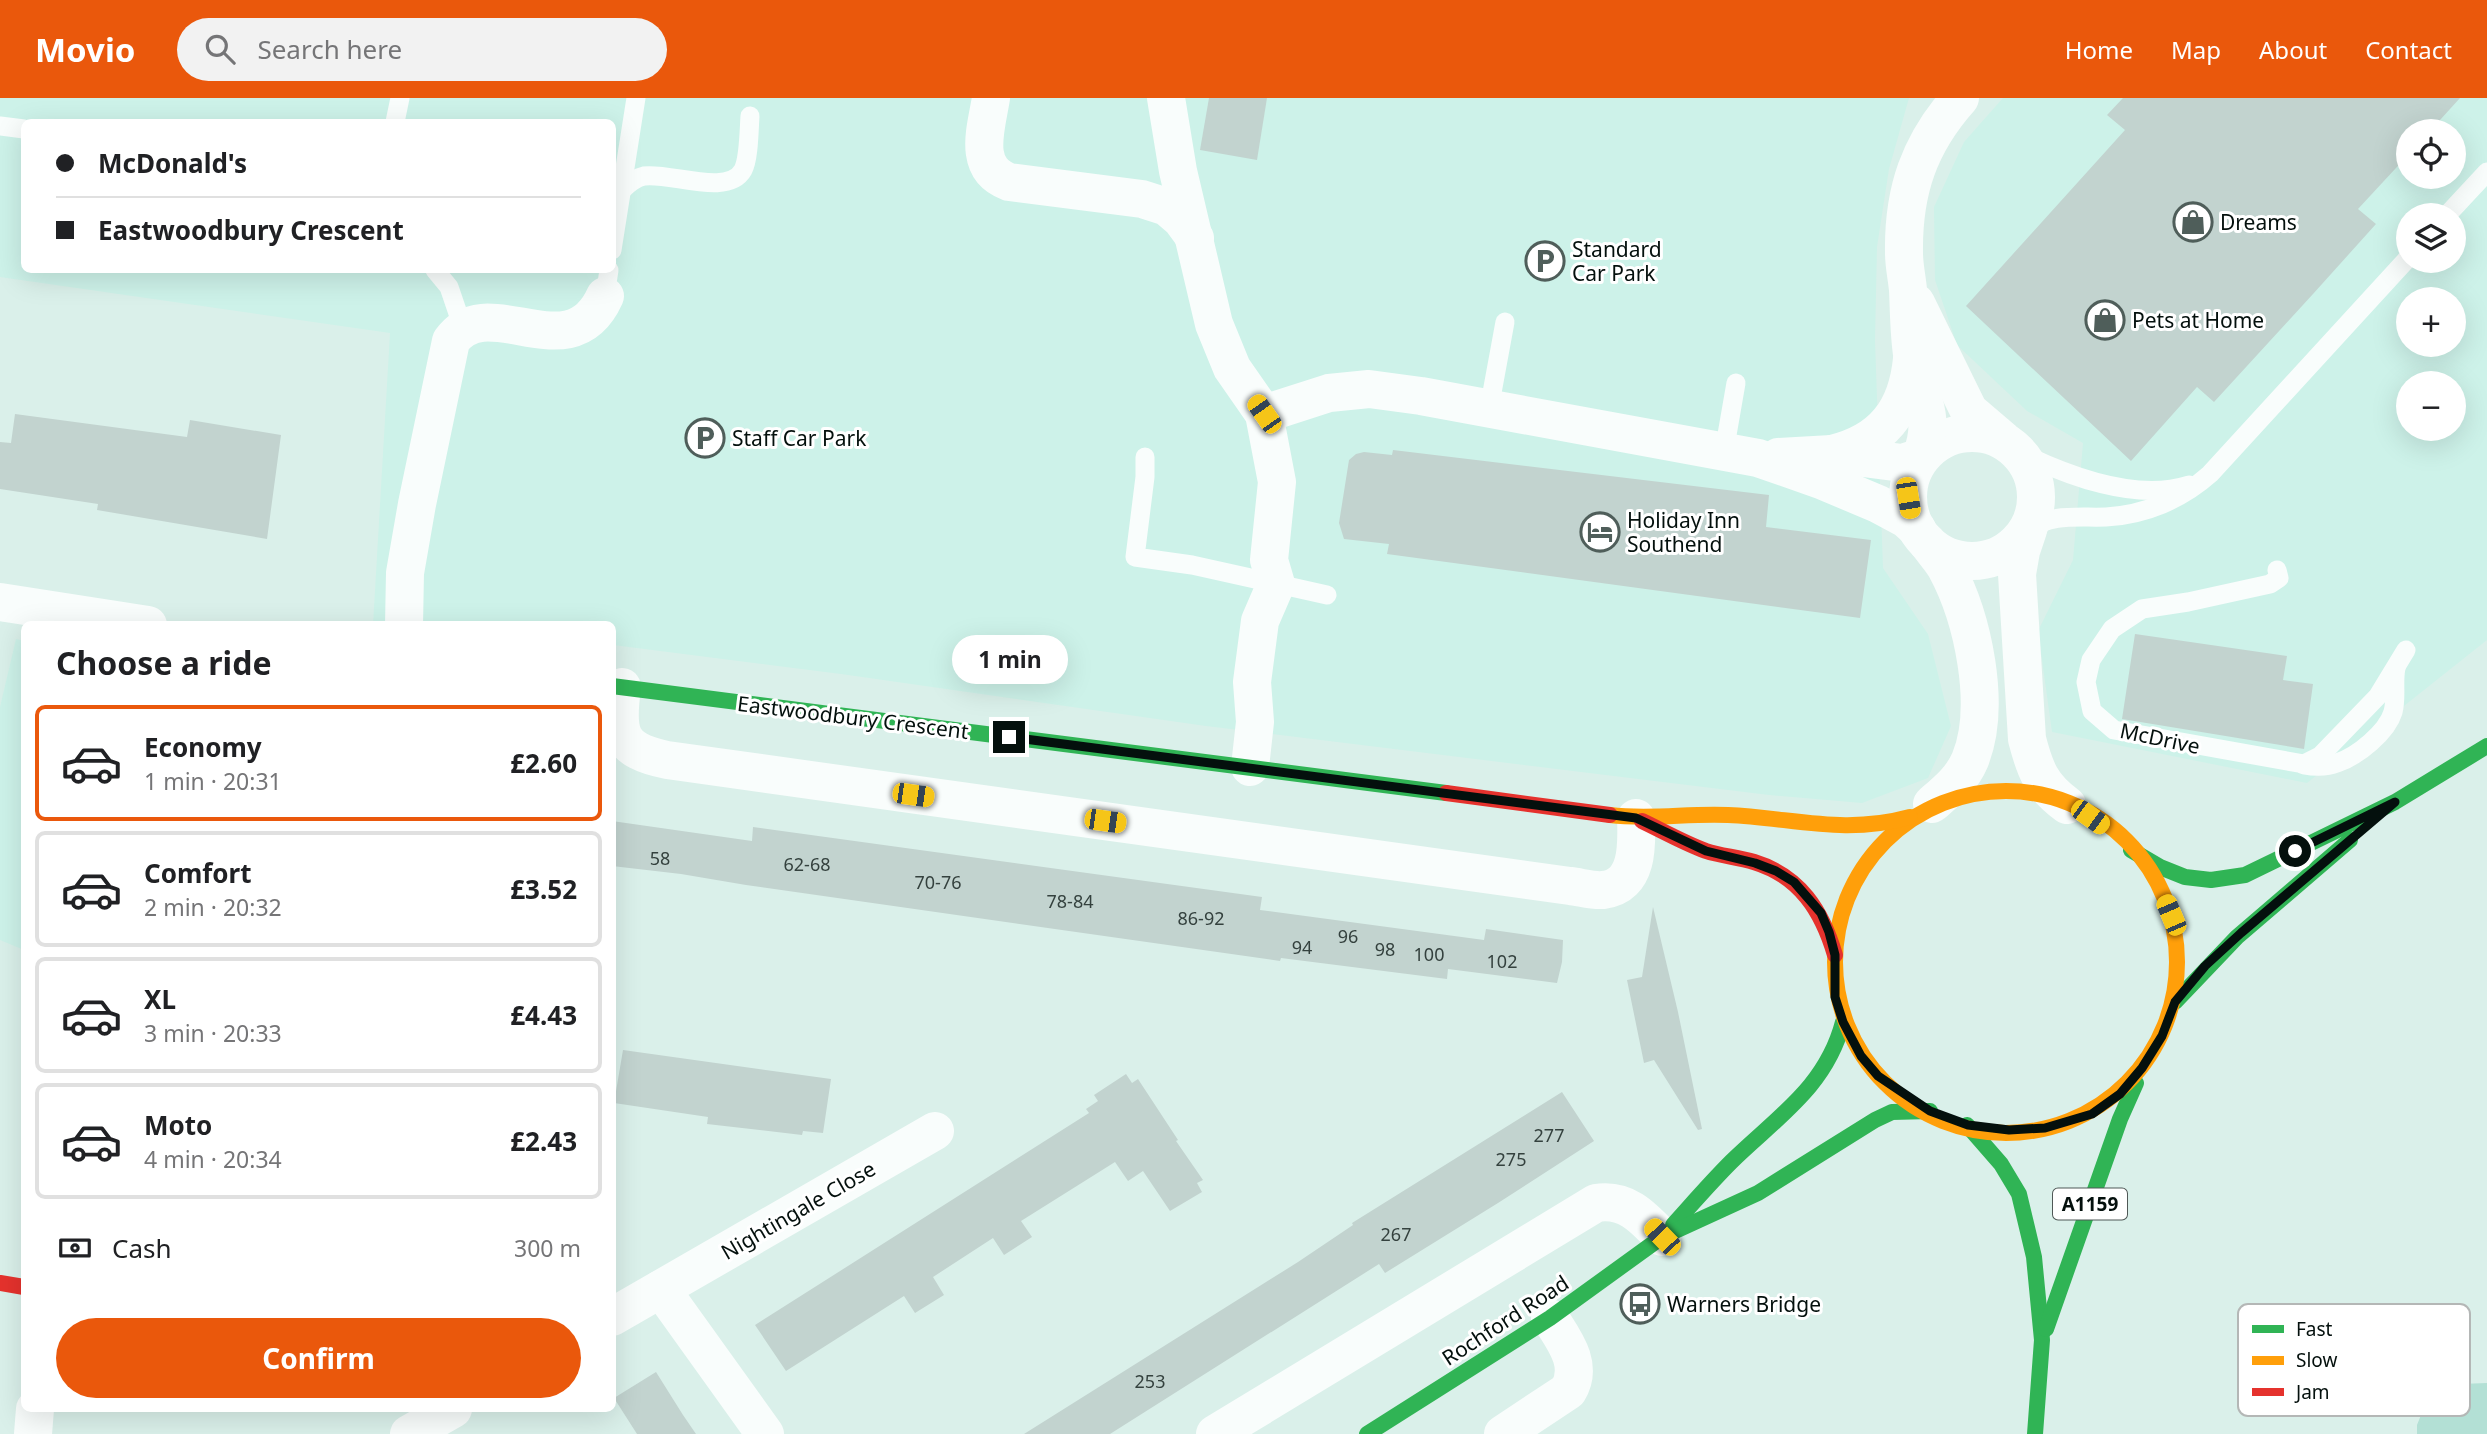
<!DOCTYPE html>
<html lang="en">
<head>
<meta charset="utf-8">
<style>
  body { margin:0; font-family:"Noto Sans",sans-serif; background:#f2f2f2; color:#202124; height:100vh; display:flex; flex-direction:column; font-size:26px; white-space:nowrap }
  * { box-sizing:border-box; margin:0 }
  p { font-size:23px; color:#757577 }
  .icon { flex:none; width:38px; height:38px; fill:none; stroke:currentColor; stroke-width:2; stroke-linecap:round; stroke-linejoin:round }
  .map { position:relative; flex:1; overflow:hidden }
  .drawer { position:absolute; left:21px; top:523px; width:595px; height:791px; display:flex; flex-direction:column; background:#fff; border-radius:10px; box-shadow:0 7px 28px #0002 }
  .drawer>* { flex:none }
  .top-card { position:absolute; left:21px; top:21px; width:595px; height:154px; border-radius:10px; box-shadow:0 7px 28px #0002; display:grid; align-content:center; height:154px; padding:0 35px; background:#fff }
  .fabs { position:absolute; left:2396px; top:21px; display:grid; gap:14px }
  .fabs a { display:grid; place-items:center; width:70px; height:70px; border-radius:50%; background:#fff; box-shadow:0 7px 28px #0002; font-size:35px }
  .end { position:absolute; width:32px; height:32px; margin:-16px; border:9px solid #04100d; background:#fff; box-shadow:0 0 0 4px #fff }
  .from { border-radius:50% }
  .bubble { position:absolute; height:49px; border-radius:24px; background:#fff; box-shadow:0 7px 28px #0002; font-size:23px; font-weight:700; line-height:49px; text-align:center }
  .car { position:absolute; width:21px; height:42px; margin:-21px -10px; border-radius:9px; box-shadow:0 0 5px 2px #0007; background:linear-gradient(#f5c518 24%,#345 0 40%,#f5c518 0 76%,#345 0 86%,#f5c518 0) }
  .top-card b { display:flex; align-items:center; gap:24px; height:66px; font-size:26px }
  .top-card b+b { border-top:2px solid #e0e0e0 }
  .top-card i { width:18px; height:18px; background:#202124 }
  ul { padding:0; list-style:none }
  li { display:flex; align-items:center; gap:21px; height:116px; margin:0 14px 10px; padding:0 21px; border:4px solid #e0e0e0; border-radius:10px }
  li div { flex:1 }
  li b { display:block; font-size:26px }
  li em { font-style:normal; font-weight:700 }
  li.on { border-color:#ea580c }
  li>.icon { width:63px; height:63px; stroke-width:1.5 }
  h2 { padding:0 35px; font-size:32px; line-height:84px }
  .pay { display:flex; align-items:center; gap:18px; height:77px; padding:0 35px; font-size:26px }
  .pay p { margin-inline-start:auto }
  .cta { display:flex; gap:14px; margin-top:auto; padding:14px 35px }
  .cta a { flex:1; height:80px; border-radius:42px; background:#ea580c; color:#fff; font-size:28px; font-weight:700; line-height:80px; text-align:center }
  header { display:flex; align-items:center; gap:42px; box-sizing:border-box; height:98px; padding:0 35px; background:#ea580c; color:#fff }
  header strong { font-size:33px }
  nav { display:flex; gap:38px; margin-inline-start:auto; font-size:24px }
  .search { width:490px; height:63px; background:#f2f2f2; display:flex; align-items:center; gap:18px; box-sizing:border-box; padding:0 24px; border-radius:38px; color:#757577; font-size:26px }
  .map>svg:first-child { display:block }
  .built { fill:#cdf2e9; fill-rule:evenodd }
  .green { fill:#b3e0d5 }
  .building { fill:#c2d3cf }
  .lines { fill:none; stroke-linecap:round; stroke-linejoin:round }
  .lane { stroke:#f9fdfc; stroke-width:19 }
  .street { stroke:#f9fdfc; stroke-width:38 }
  .fast { stroke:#30b455; stroke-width:16 }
  .slow { stroke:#ff9f0a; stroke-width:16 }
  .jam { stroke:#e5322d; stroke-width:16 }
  .route { stroke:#04100d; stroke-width:9 }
  .labels { text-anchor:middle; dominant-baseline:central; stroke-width:6; stroke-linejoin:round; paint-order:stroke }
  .number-label { font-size:18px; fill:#34413e }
  .shield { fill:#fff; stroke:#4f5856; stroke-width:2 }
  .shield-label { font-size:19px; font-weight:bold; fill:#04100d }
  .poi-label { font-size:21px; fill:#04100d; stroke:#fff; text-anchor:start }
  .street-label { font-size:21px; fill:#04100d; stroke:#fff }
  .key { fill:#fff; stroke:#b4b7b6; stroke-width:2 }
  .key-label { font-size:19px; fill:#04100d }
</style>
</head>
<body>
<header>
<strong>Movio</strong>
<div class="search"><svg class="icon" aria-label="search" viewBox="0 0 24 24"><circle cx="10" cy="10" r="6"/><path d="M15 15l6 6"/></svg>Search here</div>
<nav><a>Home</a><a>Map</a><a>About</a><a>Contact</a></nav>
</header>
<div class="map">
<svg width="2487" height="1336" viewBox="0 0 2487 1336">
  <rect width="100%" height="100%" fill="#daf0ea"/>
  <g class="built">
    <path d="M0,0H1909L1889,71L1877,149L1875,243L1883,470L1928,536L1951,628L1928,680L1862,705L1769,697L1206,628L841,576L613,547L612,527H373L390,235L0,179ZM24,24H612V172H24Z"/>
    <path d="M2003,0H2487V542L2307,685L2052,634L2038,533L2073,462L2083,345L2027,313L1957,247L1935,182L1934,109L1964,44ZM2408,33H2454V79H2408ZM2408,117H2454V163H2408ZM2408,201H2454V247H2408ZM2408,285H2454V331H2408Z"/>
    <path d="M16,541L24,543V852L0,842V609Z"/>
  </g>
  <path class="green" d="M2487,1285V1336H2417V1327L2433,1287Z"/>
  <g class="building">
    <path d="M1209,0H1267L1257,62L1200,52Z"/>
    <path d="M2123,0H2460L2430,33H2408V57L2358,111L2376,126L2313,196L2214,304L2197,289L2131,363L1966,208L2125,32L2107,17Z"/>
    <path d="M15,316L187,339L190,322L281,337L267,441L97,412L98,406L0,391V344L11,345Z"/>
    <path d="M1393,352L1769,397L1766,429L1871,442L1860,520L1387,456L1389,446L1344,441L1339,425L1349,362L1356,356L1364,354L1392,357Z"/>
    <path d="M2135,536L2287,558L2283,582L2313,586L2304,651L2122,621Z"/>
    <path d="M612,723L752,743L753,729L1262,799L1260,812L1484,842L1486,831L1563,842L1562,864L1557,885L1448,871L1447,881L1281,860L1280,863L746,787L681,776L612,768Z"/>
    <path d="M1653,809L1678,914L1702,1031L1698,1032L1654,962L1644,965L1627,882L1642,879Z"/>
    <path d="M623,952L831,981L823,1035L803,1033L802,1037L707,1026L708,1019L614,1005Z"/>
    <path d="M1126,976L1132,985L1138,981L1178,1042L1176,1043L1203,1082L1197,1085L1202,1094L1170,1113L1143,1073L1128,1083L1115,1064L1021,1123L1032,1139L1004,1157L993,1140L933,1179L944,1197L915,1215L904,1198L786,1273L755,1227L1089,1015L1086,1011L1098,1003L1094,997Z"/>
    <path d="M1562,994L1594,1043L1498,1105L1385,1175L1379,1166L1110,1336H1024L1298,1164L1353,1127L1352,1125Z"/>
    <path d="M656,1274L683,1317L696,1336H637L614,1300Z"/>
  </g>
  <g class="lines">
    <g class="lane">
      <path d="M395,24L400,0"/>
      <path d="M0,28L24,31"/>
      <path d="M622,92C628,86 635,80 644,78C670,74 728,99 743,72C749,61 749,31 750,18"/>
      <path d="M2447,117L2487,74"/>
      <path d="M612,152L636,0"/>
      <path d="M435,172L449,189L465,236"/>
      <path d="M605,198L609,172"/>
      <path d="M1489,311L1505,224"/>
      <path d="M1724,354L1736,285"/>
      <path d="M2019,354C2068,378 2135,404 2189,387"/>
      <path d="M1145,359V379L1135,459L1192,467L1327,497"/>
      <path d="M2028,432C2052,415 2078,420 2106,419C2145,417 2182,401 2210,376L2408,160"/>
      <path d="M2277,472L2279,480L2270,486L2188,504L2142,511L2112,531L2091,562L2086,584L2092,613L2114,632L2304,666L2320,658L2378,598L2406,552"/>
      <path d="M2304,667C2315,669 2327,669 2337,665C2358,658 2387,634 2393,614C2397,599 2393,584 2396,570"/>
    </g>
    <g class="street">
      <path d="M991,0C986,31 972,70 1009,84L1142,101L1167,109L1181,121L1195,140"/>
      <path d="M1166,0L1178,73L1214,226L1232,270L1264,316L1277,384L1269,462L1276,486L1260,523L1252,584L1255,624L1250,669"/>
      <path d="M1916,205L1969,313L2003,342"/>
      <path d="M1264,316L1329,295L1369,291L1421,298L1758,360L1821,382L1878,406L1906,421L1917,431"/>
      <circle cx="1972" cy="399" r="64"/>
      <path d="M1832,356C1883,344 1907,312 1912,261"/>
      <path d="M1778,359L1832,356L1902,365L1921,359"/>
      <path d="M1921,359C1938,314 1917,298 1912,256C1909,235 1909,214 1908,192C1907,180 1904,168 1904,155C1903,93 1919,46 1960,0"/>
      <path d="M2028,432L2021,453L2017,476L2027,641C2035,672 2041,688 2067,707"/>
      <path d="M1927,444C1933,453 1941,461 1946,470C1973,520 1992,608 1970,662C1962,681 1947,693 1932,706"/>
      <path d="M0,504L148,527"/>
      <path d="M404,527L405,475L417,406L451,243C488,190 570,276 605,198"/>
      <path d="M622,589C616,635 618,652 667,662L1570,788C1580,789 1593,793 1603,792C1639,788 1637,746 1636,720"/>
      <path d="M661,1191L765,1336"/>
      <path d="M612,1219L935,1033"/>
      <path d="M33,1336L35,1311"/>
      <path d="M409,1336L453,1311"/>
      <path d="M1215,1336L1596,1105C1626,1100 1643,1119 1662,1139"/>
      <path d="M1503,1336L1568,1293C1584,1267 1564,1242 1550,1220"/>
    </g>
    <g class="fast">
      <path d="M612,588L1446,695"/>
      <path d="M2131,752L2160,769L2185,779L2211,782L2245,777L2395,704L2487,648"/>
      <path d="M2175,904L2237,839L2350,742"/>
      <path d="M1967,1027L2001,1066L2019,1096L2034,1159L2042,1242L2035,1336"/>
      <path d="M1673,1127C1692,1106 1711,1084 1731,1064C1777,1019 1826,989 1843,924"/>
      <path d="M2046,1231L2120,1021L2136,985"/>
      <path d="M1367,1336L1550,1220L1662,1139L1758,1095L1875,1022L1892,1014L1930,1013"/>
    </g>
    <g class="slow">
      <circle cx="2006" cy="864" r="171"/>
      <path d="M1610,717C1650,722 1689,715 1728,717C1794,720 1844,737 1910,719"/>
    </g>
    <g class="jam">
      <path d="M1446,695L1610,717"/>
      <path d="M1642,723C1663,733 1684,745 1706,753C1721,758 1738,759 1754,764C1800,778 1822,813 1835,857"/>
      <path d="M0,1185L24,1189"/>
    </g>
  </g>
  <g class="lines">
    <path class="route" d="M1009,639L1636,720L1706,753L1755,765L1776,773L1794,784L1821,815L1829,834L1835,857V899L1843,924L1861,958L1878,978L1930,1013L1968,1027L2009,1032L2045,1030L2092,1016L2120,996L2142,970L2162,938L2175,904L2205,868L2241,835L2395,704L2295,753"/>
  </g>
  <defs>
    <g id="shop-ring" transform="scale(2.0125)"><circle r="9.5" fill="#fff" stroke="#4f5e5a" stroke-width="1.5"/><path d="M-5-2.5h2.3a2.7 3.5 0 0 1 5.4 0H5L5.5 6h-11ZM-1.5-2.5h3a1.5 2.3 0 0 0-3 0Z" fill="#4f5e5a"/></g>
    <g id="parking-ring" transform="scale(2.0125)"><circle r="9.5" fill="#fff" stroke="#4f5e5a" stroke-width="1.5"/><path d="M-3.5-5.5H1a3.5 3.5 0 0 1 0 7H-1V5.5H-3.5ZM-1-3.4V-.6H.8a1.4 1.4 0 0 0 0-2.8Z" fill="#4f5e5a"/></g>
    <g id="hotel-ring" transform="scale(2.0125)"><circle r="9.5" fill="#fff" stroke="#4f5e5a" stroke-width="1.5"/><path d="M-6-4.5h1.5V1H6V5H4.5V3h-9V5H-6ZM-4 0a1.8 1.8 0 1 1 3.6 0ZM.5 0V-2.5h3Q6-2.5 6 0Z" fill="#4f5e5a"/></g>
    <g id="bus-ring" transform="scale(2.0125)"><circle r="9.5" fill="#fff" stroke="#4f5e5a" stroke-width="1.5"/><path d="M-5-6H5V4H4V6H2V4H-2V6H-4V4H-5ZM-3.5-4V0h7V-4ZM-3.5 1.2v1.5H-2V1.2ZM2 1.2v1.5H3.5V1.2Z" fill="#4f5e5a"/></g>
  </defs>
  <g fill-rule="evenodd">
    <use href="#shop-ring" x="2193" y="124"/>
    <use href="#parking-ring" x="1545" y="163"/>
    <use href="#shop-ring" x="2105" y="222"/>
    <use href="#parking-ring" x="705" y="340"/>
    <use href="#hotel-ring" x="1600" y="434"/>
    <use href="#bus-ring" x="1640" y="1206"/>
  </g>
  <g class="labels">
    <g class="number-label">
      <text x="660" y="760">58</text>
      <text x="807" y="766">62-68</text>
      <text x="938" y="784">70-76</text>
      <text x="1070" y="803">78-84</text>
      <text x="1201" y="820">86-92</text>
      <text x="1348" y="838">96</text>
      <text x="1302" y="849">94</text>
      <text x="1385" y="851">98</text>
      <text x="1429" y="856">100</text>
      <text x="1502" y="863">102</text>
      <text x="1549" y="1037">277</text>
      <text x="1511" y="1061">275</text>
      <text x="1396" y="1136">267</text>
      <text x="1150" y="1283">253</text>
    </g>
    <rect class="shield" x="2053" y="1090.5" width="74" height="31" rx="5"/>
    <g class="shield-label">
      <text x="2090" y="1106">A1159</text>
    </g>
    <g class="poi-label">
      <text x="2220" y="124">Dreams</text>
      <text x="1572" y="151">Standard<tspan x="1572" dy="24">Car Park</tspan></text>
      <text x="2132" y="222">Pets at Home</text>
      <text x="732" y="340">Staff Car Park</text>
      <text x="1627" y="422">Holiday Inn<tspan x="1627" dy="24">Southend</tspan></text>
      <text x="1667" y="1206">Warners Bridge</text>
    </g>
    <g class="street-label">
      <text transform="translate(853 619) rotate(7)">Eastwoodbury Crescent</text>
      <text transform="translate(2160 640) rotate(12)">McDrive</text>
      <text transform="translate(798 1112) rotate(-30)">Nightingale Close</text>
      <text transform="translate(1505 1222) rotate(-33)">Rochford Road</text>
    </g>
  </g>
  <rect x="2238" y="1206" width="232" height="112" rx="10" class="key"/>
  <rect x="2252" y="1227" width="32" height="8" fill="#30b455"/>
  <rect x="2252" y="1258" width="32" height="9" fill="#ff9f0a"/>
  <rect x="2252" y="1290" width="32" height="8" fill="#e5322d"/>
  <g class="key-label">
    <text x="2296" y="1238">Fast</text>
    <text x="2296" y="1269">Slow</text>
    <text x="2296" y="1301">Jam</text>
  </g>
</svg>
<div class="fabs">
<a><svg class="icon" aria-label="locate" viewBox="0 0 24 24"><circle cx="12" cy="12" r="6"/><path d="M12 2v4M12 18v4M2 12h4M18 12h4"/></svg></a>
<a><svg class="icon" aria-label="layers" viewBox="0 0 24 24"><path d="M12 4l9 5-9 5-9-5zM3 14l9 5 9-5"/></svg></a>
<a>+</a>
<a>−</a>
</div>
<i class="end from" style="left:2295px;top:753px"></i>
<i class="end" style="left:1009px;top:639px"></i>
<div class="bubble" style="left:952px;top:537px;width:116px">1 min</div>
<i class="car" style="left:1264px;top:316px;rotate:325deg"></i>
<i class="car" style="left:1908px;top:400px;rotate:171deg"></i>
<i class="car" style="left:913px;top:697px;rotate:98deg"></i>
<i class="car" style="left:2090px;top:719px;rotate:126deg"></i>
<i class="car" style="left:1105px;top:723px;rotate:98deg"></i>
<i class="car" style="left:2171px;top:817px;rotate:337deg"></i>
<i class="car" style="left:1662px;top:1139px;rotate:316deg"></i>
<div class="top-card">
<b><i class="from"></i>McDonald's</b>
<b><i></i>Eastwoodbury Crescent</b>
</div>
<section class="drawer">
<h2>Choose a ride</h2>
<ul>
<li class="on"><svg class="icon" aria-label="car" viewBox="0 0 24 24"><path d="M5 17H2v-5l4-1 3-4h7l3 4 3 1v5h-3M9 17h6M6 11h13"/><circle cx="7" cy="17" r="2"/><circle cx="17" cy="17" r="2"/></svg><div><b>Economy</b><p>1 min · 20:31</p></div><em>£2.60</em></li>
<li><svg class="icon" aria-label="car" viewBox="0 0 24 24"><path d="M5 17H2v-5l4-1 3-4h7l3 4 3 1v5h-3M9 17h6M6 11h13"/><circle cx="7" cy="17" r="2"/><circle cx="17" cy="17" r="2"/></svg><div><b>Comfort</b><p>2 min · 20:32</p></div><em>£3.52</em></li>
<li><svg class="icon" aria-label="car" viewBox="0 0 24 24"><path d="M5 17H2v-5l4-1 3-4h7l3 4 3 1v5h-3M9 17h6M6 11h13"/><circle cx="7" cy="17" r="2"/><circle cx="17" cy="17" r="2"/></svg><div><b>XL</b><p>3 min · 20:33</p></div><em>£4.43</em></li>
<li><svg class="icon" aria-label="car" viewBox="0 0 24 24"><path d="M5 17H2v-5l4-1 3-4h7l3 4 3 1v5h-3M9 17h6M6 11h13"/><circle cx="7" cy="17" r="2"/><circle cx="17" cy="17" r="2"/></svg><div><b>Moto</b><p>4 min · 20:34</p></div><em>£2.43</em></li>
</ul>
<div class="pay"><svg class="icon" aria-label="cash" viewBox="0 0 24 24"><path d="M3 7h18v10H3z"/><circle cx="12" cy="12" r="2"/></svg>Cash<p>300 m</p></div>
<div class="cta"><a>Confirm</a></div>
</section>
</div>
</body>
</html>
